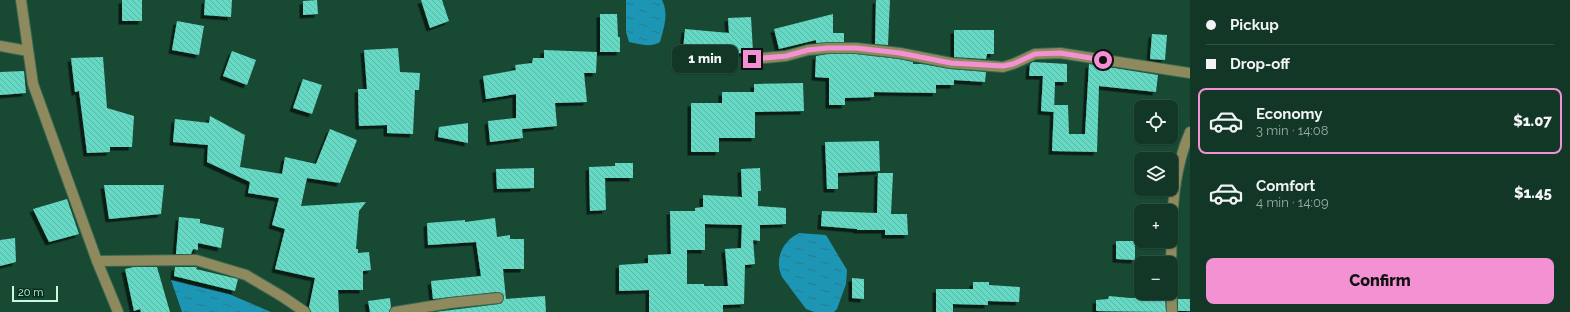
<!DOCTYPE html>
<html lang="en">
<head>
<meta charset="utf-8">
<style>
  body { margin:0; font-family:Raleway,sans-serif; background:#1b3f2e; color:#f1f3f6; height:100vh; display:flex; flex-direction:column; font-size:15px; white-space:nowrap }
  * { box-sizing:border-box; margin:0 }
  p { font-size:13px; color:#9caca7 }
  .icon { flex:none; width:22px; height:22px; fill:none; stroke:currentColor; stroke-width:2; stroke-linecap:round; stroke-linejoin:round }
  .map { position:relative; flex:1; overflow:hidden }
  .drawer { display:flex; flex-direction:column; background:#123726; width:380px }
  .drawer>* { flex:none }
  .hud { display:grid; align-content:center; height:88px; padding:0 16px; background:#123726 }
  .buttons { position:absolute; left:1134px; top:100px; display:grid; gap:8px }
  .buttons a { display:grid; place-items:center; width:44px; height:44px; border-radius:8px; background:#123726; box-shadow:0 1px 3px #0004,0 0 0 1px #315143; font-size:20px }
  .scale { position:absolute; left:12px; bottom:10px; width:46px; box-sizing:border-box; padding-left:4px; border:2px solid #cdf8e0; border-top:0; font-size:11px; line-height:14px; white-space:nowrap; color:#cdf8e0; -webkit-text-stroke:3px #052d1c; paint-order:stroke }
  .end { position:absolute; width:18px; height:18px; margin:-9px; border:5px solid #f491d3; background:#111; box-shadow:0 0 0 2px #111 }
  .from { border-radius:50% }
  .bubble { position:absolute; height:28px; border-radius:8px; background:#123726; box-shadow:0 1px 3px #0004,0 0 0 1px #315143; font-size:13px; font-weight:800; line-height:28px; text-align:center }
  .hud b { display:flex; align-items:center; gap:14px; height:38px; font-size:15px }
  .hud b+b { border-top:1px solid #315143 }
  .hud i { width:10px; height:10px; background:#f1f3f6 }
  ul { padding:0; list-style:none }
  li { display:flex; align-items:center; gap:12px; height:66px; margin:0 8px 6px; padding:0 8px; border:2px solid transparent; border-radius:8px }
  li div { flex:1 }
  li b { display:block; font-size:15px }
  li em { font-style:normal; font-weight:800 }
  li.current { border-color:#f491d3 }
  li>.icon { width:36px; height:36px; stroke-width:1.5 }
  .cta { display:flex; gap:8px; margin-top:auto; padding:8px 16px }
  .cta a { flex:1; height:46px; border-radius:8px; background:#f491d3; color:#111; font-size:16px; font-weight:800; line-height:46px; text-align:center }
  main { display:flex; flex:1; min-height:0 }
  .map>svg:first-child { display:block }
  .water { fill:url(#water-ripples) }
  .building { fill:url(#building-back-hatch); fill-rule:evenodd; filter:url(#shadow) }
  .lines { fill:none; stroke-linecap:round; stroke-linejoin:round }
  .minor-casing { stroke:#396852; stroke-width:12 }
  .minor { stroke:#8f895e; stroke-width:10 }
  .route { stroke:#f491d3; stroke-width:5 }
</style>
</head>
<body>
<main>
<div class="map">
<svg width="1190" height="312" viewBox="0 0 1190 312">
  <defs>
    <pattern id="water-ripples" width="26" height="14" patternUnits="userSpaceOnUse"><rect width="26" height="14" fill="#1d95b4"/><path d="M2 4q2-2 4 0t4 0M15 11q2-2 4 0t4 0" fill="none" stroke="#297b8c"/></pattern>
    <pattern id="building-back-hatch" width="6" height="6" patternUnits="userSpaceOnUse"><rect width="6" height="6" fill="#66d9c5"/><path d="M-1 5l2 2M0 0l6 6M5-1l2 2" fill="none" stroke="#5cb5a4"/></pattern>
    <filter id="shadow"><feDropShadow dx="-3.5" dy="3.5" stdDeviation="0" flood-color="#0009"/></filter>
  </defs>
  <rect width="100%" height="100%" fill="#184933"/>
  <g class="water">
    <path d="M626,0H662C669,13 664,28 660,42C650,48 640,44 629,42L626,32Z"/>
    <path d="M799,233L826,235L847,270L846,284L837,309L834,312H814L806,309L782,277C774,260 782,241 799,233Z"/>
    <path d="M171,280L229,294L271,312H182Z"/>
  </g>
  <g class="building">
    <rect x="122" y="0" width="20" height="21"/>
    <path d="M205,0H232L231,17L204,15Z"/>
    <path d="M317,0L318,14L303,15V1Z"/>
    <path d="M421,0H442L449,21L430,28Z"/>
    <path d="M876,0H890L888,45L875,44Z"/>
    <path d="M600,14H617L618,37H620V52H600Z"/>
    <path d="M833,14V33H844V42L816,43V40L779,49L774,29Z"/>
    <path d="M751,17L753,52L730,54L683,50L685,29L729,33L728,18Z"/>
    <path d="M177,21L204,26L199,55L172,50Z"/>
    <path d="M954,30H994V54H987L986,59L954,57Z"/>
    <path d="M1152,34L1167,35L1165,60L1150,59Z"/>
    <path d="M398,48L400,72L420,73L419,90H415L413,134L387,133V125L359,126L358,89H367L364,50Z"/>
    <path d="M544,50L597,52L596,73H584L587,102L555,103L557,126L522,129L523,138L490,142L488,121L516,118V94L486,99L483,76L516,70L515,65L532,63L533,58H544Z"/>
    <path d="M232,51L256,60L247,85L223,76Z"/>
    <path d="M828,54H856L899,59L913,62V64H922L950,69L986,72L985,82L954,80V85H936V93L874,92V97L845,98V105H829V78L815,77L816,56Z"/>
    <path d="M103,57L107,108L134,116L132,147H110V152L87,153L79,91L75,92L71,58Z"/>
    <path d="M1033,62L1067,64V82H1055L1054,112L1041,111L1043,76H1029L1030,64Z"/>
    <path d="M1089,64L1158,75L1156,92L1099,86L1097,152L1052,151L1054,105H1068L1069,134H1085Z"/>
    <path d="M24,71L26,93L0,95V72Z"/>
    <path d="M303,79L322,85L312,114L293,108Z"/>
    <path d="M803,83L804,111L755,112V138H719V152H691V103H722V92H754V84Z"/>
    <path d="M210,116L245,135L240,167L282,174L285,157L316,164L330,129L357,140L340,183L307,178L301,206L366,202L359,211L356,249H358V253L369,252L371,270L363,271V290H338L339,312H311L309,307L315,278L275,269L285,229L272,225L279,198L248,193L250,182L207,162L208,145L173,142L175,119L209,123Z"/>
    <path d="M468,123V143L438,137L439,127Z"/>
    <path d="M879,141L880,171L838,173V189H827L825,142Z"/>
    <path d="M615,163H633V178H605L606,210L590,211L589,167L615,166Z"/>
    <path d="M534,168V188L497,189L496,169Z"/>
    <path d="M760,168L761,191H758V206L786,208V224L760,225V241L753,240L755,264L745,265L744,304L723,305V312H649V290L619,291V265L648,263V255L671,254L670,211H695V208L703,207V195L742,197L741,169ZM705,224L742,225L741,248L725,249L728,286H704V284H687V250H705Z"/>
    <path d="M878,173H893L891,214H907L908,235H885V230H857V229L821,226L822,211L877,213Z"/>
    <path d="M104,185H164L161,214L109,219Z"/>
    <path d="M67,199L79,234L49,242L33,209Z"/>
    <path d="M179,217L200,219V223L224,228L221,248L198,243V250L193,249L191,254H176Z"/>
    <path d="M495,218L497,237L510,235V239H524V269H503L506,299L545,296L546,312H435L499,304L502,303L504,298L503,294L497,292L433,299L431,281L481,276L476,242L428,245L427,223L465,220V222Z"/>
    <path d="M15,238L16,262L0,266V240Z"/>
    <path d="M1116,241H1135V260L1116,259Z"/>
    <path d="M134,267H157L170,312H141L140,309L134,311L125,269Z"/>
    <path d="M175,267H197L196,269L238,279L235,291L174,276Z"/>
    <path d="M852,278L864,279V299L852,298Z"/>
    <path d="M973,282H989V285L1020,287L1019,302L988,301V305L953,304V312H936V289H973Z"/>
    <path d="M1109,296L1130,298L1165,297L1166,312L1096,311V300L1108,299Z"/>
    <path d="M390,298L391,307L389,312H370L368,301Z"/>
    <rect x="1178" y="299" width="12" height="12"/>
  </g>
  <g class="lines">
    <g class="minor-casing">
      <g id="minor">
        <path d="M21,0L33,84L97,261L118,312"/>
        <path d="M0,46L28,51"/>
        <path d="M752,59L786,56L808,50L828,48H856L900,53L951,63L1003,67L1013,64L1035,54L1060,53L1190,73"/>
        <path d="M97,261L196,260L246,275L283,297L305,312"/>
        <path d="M1171,268C1172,222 1171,175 1190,132"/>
        <path d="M1171,269L1172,312"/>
        <path d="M395,312L450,303L498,298"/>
      </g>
    </g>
    <use href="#minor" class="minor"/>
  </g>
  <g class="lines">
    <path class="route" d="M752,59L786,56L808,50L828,48H856L900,53L951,63L1003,66L1013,64L1035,54L1060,53L1103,60"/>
  </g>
</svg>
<div class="buttons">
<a><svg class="icon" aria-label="locate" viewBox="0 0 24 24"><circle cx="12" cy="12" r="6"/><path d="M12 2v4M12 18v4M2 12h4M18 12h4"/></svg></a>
<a><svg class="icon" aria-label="layers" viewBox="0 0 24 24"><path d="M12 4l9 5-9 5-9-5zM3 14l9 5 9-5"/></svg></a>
<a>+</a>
<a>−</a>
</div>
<div class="scale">20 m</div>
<i class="end from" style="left:1103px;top:60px"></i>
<i class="end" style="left:752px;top:59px"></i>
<div class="bubble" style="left:672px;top:45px;width:66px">1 min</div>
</div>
<section class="drawer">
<div class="hud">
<b><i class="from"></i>Pickup</b>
<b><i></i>Drop-off</b>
</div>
<ul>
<li class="current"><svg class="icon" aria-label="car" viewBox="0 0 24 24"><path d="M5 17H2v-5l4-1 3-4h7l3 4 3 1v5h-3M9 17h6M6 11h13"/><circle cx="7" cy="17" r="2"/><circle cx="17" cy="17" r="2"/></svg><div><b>Economy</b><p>3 min · 14:08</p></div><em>$1.07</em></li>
<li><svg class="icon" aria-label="car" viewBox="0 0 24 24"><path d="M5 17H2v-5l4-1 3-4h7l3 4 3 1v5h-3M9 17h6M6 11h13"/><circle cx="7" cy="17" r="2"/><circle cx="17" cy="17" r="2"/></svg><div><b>Comfort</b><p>4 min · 14:09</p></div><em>$1.45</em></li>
</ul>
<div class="cta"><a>Confirm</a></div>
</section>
</main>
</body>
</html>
